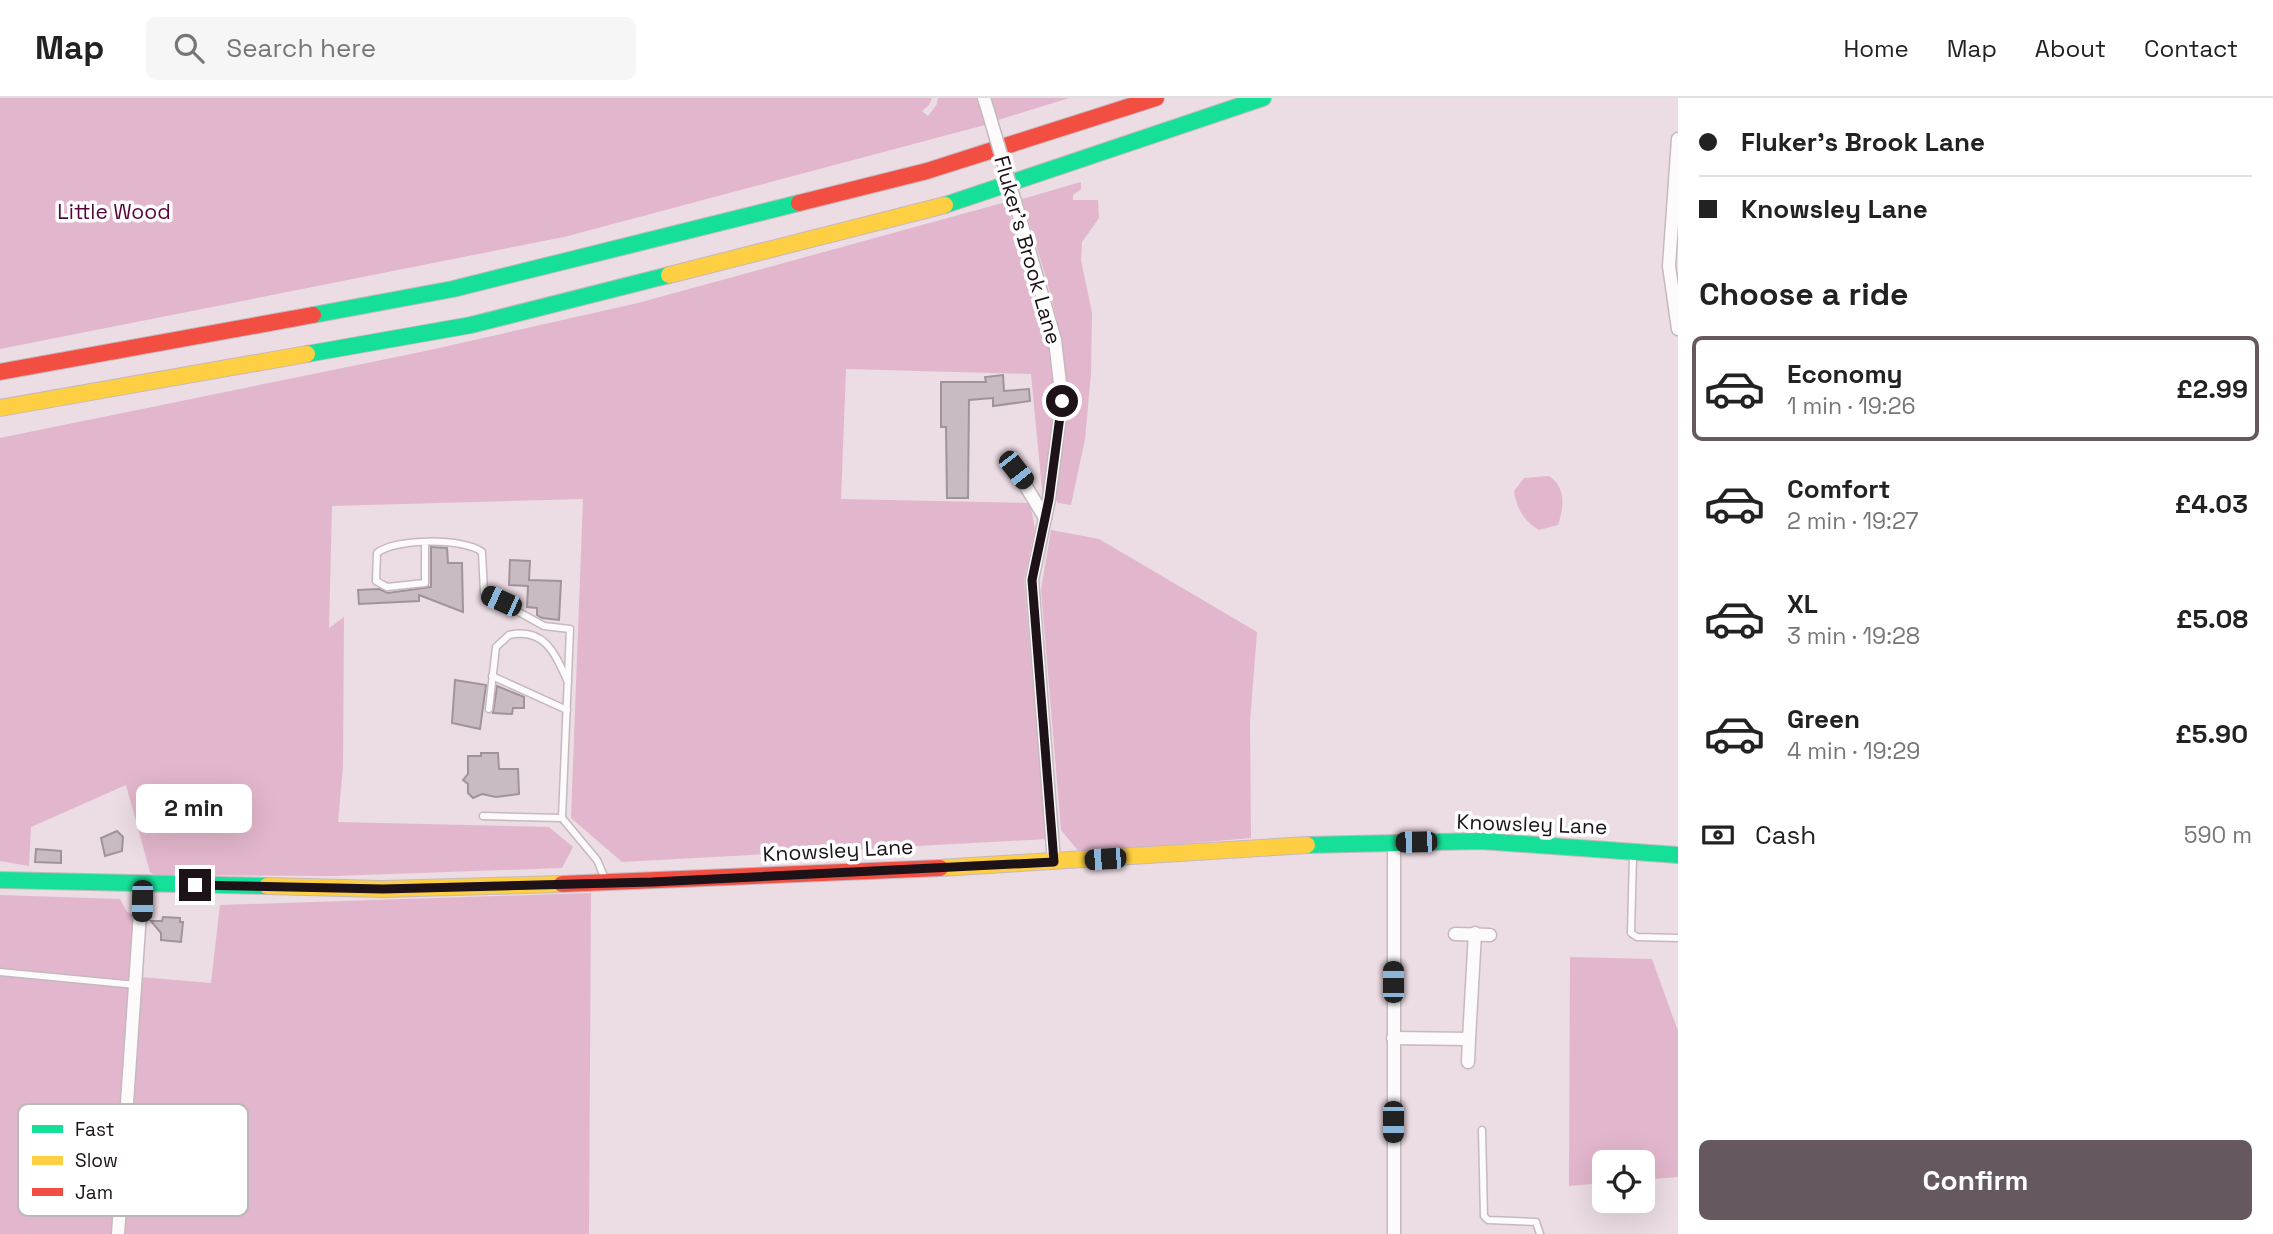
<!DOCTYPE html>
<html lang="en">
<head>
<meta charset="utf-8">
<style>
  body { margin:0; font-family:"Space Grotesk",sans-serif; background:#f6f6f6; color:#222; height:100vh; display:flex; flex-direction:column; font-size:26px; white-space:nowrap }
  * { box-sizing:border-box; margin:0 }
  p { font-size:23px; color:#767676 }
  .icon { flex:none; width:38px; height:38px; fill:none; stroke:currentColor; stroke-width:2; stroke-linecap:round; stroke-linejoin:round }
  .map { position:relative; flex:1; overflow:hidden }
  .side { display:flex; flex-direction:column; background:#fff; width:595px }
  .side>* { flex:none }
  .guide { display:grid; align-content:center; height:154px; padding:0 21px; background:#fff }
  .tools { position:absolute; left:1592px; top:1052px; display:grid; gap:14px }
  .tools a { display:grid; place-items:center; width:63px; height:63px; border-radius:10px; background:#fff; box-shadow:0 7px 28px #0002; font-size:35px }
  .end { position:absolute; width:32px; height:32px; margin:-16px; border:9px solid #1c1217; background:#fff; box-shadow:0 0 0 4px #fff }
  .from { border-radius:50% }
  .bubble { position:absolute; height:49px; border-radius:10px; background:#fff; box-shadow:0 7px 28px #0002; font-size:23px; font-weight:800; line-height:49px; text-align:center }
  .car { position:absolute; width:21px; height:42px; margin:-21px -10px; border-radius:9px; box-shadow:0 0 5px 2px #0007; background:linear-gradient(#222 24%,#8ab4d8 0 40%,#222 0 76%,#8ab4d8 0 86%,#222 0) }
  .guide b { display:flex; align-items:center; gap:24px; height:66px; font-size:26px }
  .guide b+b { border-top:2px solid #e0e0e0 }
  .guide i { width:18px; height:18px; background:#222 }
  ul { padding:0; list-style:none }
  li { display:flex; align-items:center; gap:21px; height:105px; margin:0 14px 10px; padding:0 7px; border:4px solid transparent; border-radius:10px }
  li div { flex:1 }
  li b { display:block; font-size:26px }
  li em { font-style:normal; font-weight:800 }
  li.active { border-color:#65595f }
  li>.icon { width:63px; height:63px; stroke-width:1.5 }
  h2 { padding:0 21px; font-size:32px; line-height:84px }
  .pay { display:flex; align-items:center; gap:18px; height:77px; padding:0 21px; font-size:26px }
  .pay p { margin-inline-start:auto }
  .primary-button { display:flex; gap:14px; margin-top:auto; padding:14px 21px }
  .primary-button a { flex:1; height:80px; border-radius:10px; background:#65595f; color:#fff; font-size:28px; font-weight:800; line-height:80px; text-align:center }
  header { display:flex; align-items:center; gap:42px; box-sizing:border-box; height:98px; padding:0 35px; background:#fff; border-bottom:2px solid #e0e0e0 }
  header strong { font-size:33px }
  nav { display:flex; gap:38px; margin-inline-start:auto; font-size:24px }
  .search { width:490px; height:63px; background:#f6f6f6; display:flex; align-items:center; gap:18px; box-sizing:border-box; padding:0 24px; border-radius:10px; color:#767676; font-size:26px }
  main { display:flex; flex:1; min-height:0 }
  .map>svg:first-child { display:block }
  .green { fill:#e2b6cc }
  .building { fill:#c8bcc2; stroke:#a0949a; stroke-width:2 }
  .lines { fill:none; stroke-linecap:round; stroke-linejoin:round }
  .lane-casing { stroke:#c5b9bf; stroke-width:9 }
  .street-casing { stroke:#c5b9bf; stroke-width:15 }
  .fast-casing { stroke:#c5b9bf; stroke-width:18 }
  .slow-casing { stroke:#c5b9bf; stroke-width:18 }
  .jam-casing { stroke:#c5b9bf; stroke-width:18 }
  .lane { stroke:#fcfafb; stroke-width:6 }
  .street { stroke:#fcfafb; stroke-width:12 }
  .fast { stroke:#16e098; stroke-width:16 }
  .slow { stroke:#ffcf43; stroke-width:16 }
  .jam { stroke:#f24e42; stroke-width:16 }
  .street-bridge-casing { stroke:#c5b9bf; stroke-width:15; stroke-linecap:butt }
  .street-bridge { stroke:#fcfafb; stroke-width:12 }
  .route { stroke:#1c1217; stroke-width:9 }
  .labels { text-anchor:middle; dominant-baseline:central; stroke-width:7; stroke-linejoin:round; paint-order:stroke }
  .park-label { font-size:21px; fill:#59043c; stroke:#fff }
  .street-label { font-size:21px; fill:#1c1217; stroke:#fff }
  .key { fill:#fff; stroke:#bbb8b9; stroke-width:2 }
  .key-label { font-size:19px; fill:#1c1217 }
</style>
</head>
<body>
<header>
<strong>Map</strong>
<div class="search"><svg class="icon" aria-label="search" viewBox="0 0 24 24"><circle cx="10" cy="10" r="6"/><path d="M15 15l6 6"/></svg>Search here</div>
<nav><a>Home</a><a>Map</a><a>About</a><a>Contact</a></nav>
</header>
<main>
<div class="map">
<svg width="1678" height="1136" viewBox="0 0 1678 1136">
  <rect width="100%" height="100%" fill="#ecdce4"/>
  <g class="green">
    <path d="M0,0H932L929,7L922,13L928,18L937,6L938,0H978L985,27L564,139L0,251Z"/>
    <path d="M991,0H1069L998,22Z"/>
    <path d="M1081,84V91L1073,97V102H1098L1099,120L1082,144L1081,162L1092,215L1091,275L1085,341L1071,407L1058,405L1055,400C1059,370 1066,340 1067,310C1068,237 1042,169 1022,101Z"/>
    <path d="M1006,104L1049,245L1057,314L1043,402L1031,276L846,271L841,401L1030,405L1035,431L1024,482L1046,741L622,764L571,720L583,401L332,408L329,530L344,519L343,668L338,724L549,729L573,749L562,770L334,778L154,777L150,774L126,687L31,729L29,768L0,763V340L421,254L638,205Z"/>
    <path d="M1549,378C1566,389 1564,409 1558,427L1539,432C1523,422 1517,411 1514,393L1524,380Z"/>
    <path d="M1051,432L1099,441L1257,534L1250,624L1251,740L1080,755L1061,732L1041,492Z"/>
    <path d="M591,795L589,1136H121L140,879L211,885L220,807Z"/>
    <path d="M0,797L120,801L127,814L137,818L113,1136H0Z"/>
    <path d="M1570,859L1652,861L1678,933V1079L1643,1082V1064H1605V1085L1569,1088Z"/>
  </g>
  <g class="building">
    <path d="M1003,277L1004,293L1029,291L1030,303L993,308V300L969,302L968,400H947L946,329H941V284H986L985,279Z"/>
    <path d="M431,449L447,450L448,465H462L463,514L419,497V503L359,506L358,492L379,491L388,495L431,489Z"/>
    <path d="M510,462L530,463L529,482L561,483L559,522L542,520L537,517V510L527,509L528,488L509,487Z"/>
    <path d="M455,582L486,587L480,631L452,625Z"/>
    <path d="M497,588L524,599V610H513L512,616L493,615Z"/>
    <path d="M481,655H498L499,671H518L519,696L496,699L482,696L473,700L468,695V686L463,682L468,676V658H481Z"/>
    <path d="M117,733L123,739L122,753L105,758L101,740Z"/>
    <path d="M36,751L61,753V765L35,764Z"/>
    <path d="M163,819L180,820V824H183L181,844L161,842V835L151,823H162Z"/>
  </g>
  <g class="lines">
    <g class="lane-casing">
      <g id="lane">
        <path d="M425,445V485L387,489L376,483L377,455C395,440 465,440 482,454L484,495L544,528L570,531L562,720L597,762L606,783"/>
        <path d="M492,578L567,612"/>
        <path d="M489,611L496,549L509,537C545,529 555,556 568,584"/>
        <path d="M483,718L562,720"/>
        <path d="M1633,757L1631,835L1637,839L1678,840"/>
        <path d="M0,874L136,887"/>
        <path d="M1482,1032L1484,1118L1488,1122L1536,1124L1540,1136"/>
      </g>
    </g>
    <g class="street-casing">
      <g id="street">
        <path d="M984,0L988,13"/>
        <path d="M1678,41L1669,168L1678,231"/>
        <path d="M1021,124L1055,242L1062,303L1049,401L1032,482L1054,764"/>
        <path d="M1016,372L1045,420"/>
        <path d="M1455,836L1490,837"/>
        <path d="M1393,940L1469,941L1475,835"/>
        <path d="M1468,964L1469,941"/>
        <path d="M118,1136L142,786"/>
        <path d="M1394,1136V745"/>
      </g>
    </g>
    <g class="fast-casing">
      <g id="fast">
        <path d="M945,107L1263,0"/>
        <path d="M313,217L453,191L799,105"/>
        <path d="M307,256L471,227L669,177"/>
        <path d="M1307,747L1481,743L1678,757"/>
        <path d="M0,782L267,788"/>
      </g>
    </g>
    <g class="slow-casing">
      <g id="slow">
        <path d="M669,177L945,107"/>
        <path d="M0,310L307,256"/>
        <path d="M940,770L1307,747"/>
        <path d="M267,788L383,791L562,786"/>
      </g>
    </g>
    <g class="jam-casing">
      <g id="jam">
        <path d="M799,105L927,73L1156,0"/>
        <path d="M0,274L313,217"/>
        <path d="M562,786L940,770"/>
      </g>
    </g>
    <use href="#lane" class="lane"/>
    <use href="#street" class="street"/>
    <use href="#fast" class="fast"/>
    <use href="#slow" class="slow"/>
    <use href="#jam" class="jam"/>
    <g class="street-bridge-casing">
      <path id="street-bridge" d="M988,13L1021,124"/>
    </g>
    <use href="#street-bridge" class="street-bridge"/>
  </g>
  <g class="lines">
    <path class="route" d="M195,787L383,791L652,784L1054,764L1032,482L1049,401L1062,303"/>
  </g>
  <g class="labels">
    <g class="park-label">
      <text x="114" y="113">Little Wood</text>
    </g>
    <g class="street-label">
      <text transform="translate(1028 152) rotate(74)">Fluker's Brook Lane</text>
      <text transform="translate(1532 726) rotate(2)">Knowsley Lane</text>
      <text transform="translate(838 752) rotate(-3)">Knowsley Lane</text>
    </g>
  </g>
  <rect x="18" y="1006" width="230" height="112" rx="10" class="key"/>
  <rect x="32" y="1027" width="31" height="8" fill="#16e098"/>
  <rect x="32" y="1058" width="31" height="9" fill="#ffcf43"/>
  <rect x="32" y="1090" width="31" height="8" fill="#f24e42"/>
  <g class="key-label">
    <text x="75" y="1038">Fast</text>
    <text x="75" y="1069">Slow</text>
    <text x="75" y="1101">Jam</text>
  </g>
</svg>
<div class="tools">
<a><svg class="icon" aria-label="locate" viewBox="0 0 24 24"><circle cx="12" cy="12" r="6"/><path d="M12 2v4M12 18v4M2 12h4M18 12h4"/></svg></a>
</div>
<i class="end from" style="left:1062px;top:303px"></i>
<i class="end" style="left:195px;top:787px"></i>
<div class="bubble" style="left:136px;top:686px;width:116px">2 min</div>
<i class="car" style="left:1016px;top:372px;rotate:142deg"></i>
<i class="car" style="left:501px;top:503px;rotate:294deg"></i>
<i class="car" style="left:1416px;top:744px;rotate:269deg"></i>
<i class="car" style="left:1105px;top:761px;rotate:266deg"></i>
<i class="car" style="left:142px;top:803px;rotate:181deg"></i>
<i class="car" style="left:1393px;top:884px;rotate:0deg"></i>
<i class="car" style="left:1393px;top:1024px;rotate:180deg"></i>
</div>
<section class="side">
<div class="guide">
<b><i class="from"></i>Fluker's Brook Lane</b>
<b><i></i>Knowsley Lane</b>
</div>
<h2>Choose a ride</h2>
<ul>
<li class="active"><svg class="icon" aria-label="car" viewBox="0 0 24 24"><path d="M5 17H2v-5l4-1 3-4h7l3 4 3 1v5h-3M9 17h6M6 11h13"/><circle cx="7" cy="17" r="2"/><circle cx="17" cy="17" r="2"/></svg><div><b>Economy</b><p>1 min · 19:26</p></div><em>£2.99</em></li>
<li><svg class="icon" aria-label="car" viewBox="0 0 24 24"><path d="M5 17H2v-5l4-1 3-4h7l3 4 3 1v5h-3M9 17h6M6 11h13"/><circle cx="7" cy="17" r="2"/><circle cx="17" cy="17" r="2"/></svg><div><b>Comfort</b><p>2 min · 19:27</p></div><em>£4.03</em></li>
<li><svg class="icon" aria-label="car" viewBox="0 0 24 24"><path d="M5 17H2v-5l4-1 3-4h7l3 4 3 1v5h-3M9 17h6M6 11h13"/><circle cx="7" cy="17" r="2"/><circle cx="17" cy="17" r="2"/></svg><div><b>XL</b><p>3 min · 19:28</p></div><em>£5.08</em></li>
<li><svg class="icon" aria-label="car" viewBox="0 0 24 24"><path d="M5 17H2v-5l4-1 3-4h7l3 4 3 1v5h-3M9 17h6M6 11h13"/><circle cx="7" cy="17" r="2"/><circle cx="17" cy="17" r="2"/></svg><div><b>Green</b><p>4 min · 19:29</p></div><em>£5.90</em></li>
</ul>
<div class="pay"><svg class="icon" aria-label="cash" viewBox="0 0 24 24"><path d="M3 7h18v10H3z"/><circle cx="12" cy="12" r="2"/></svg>Cash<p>590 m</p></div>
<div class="primary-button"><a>Confirm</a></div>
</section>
</main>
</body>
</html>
